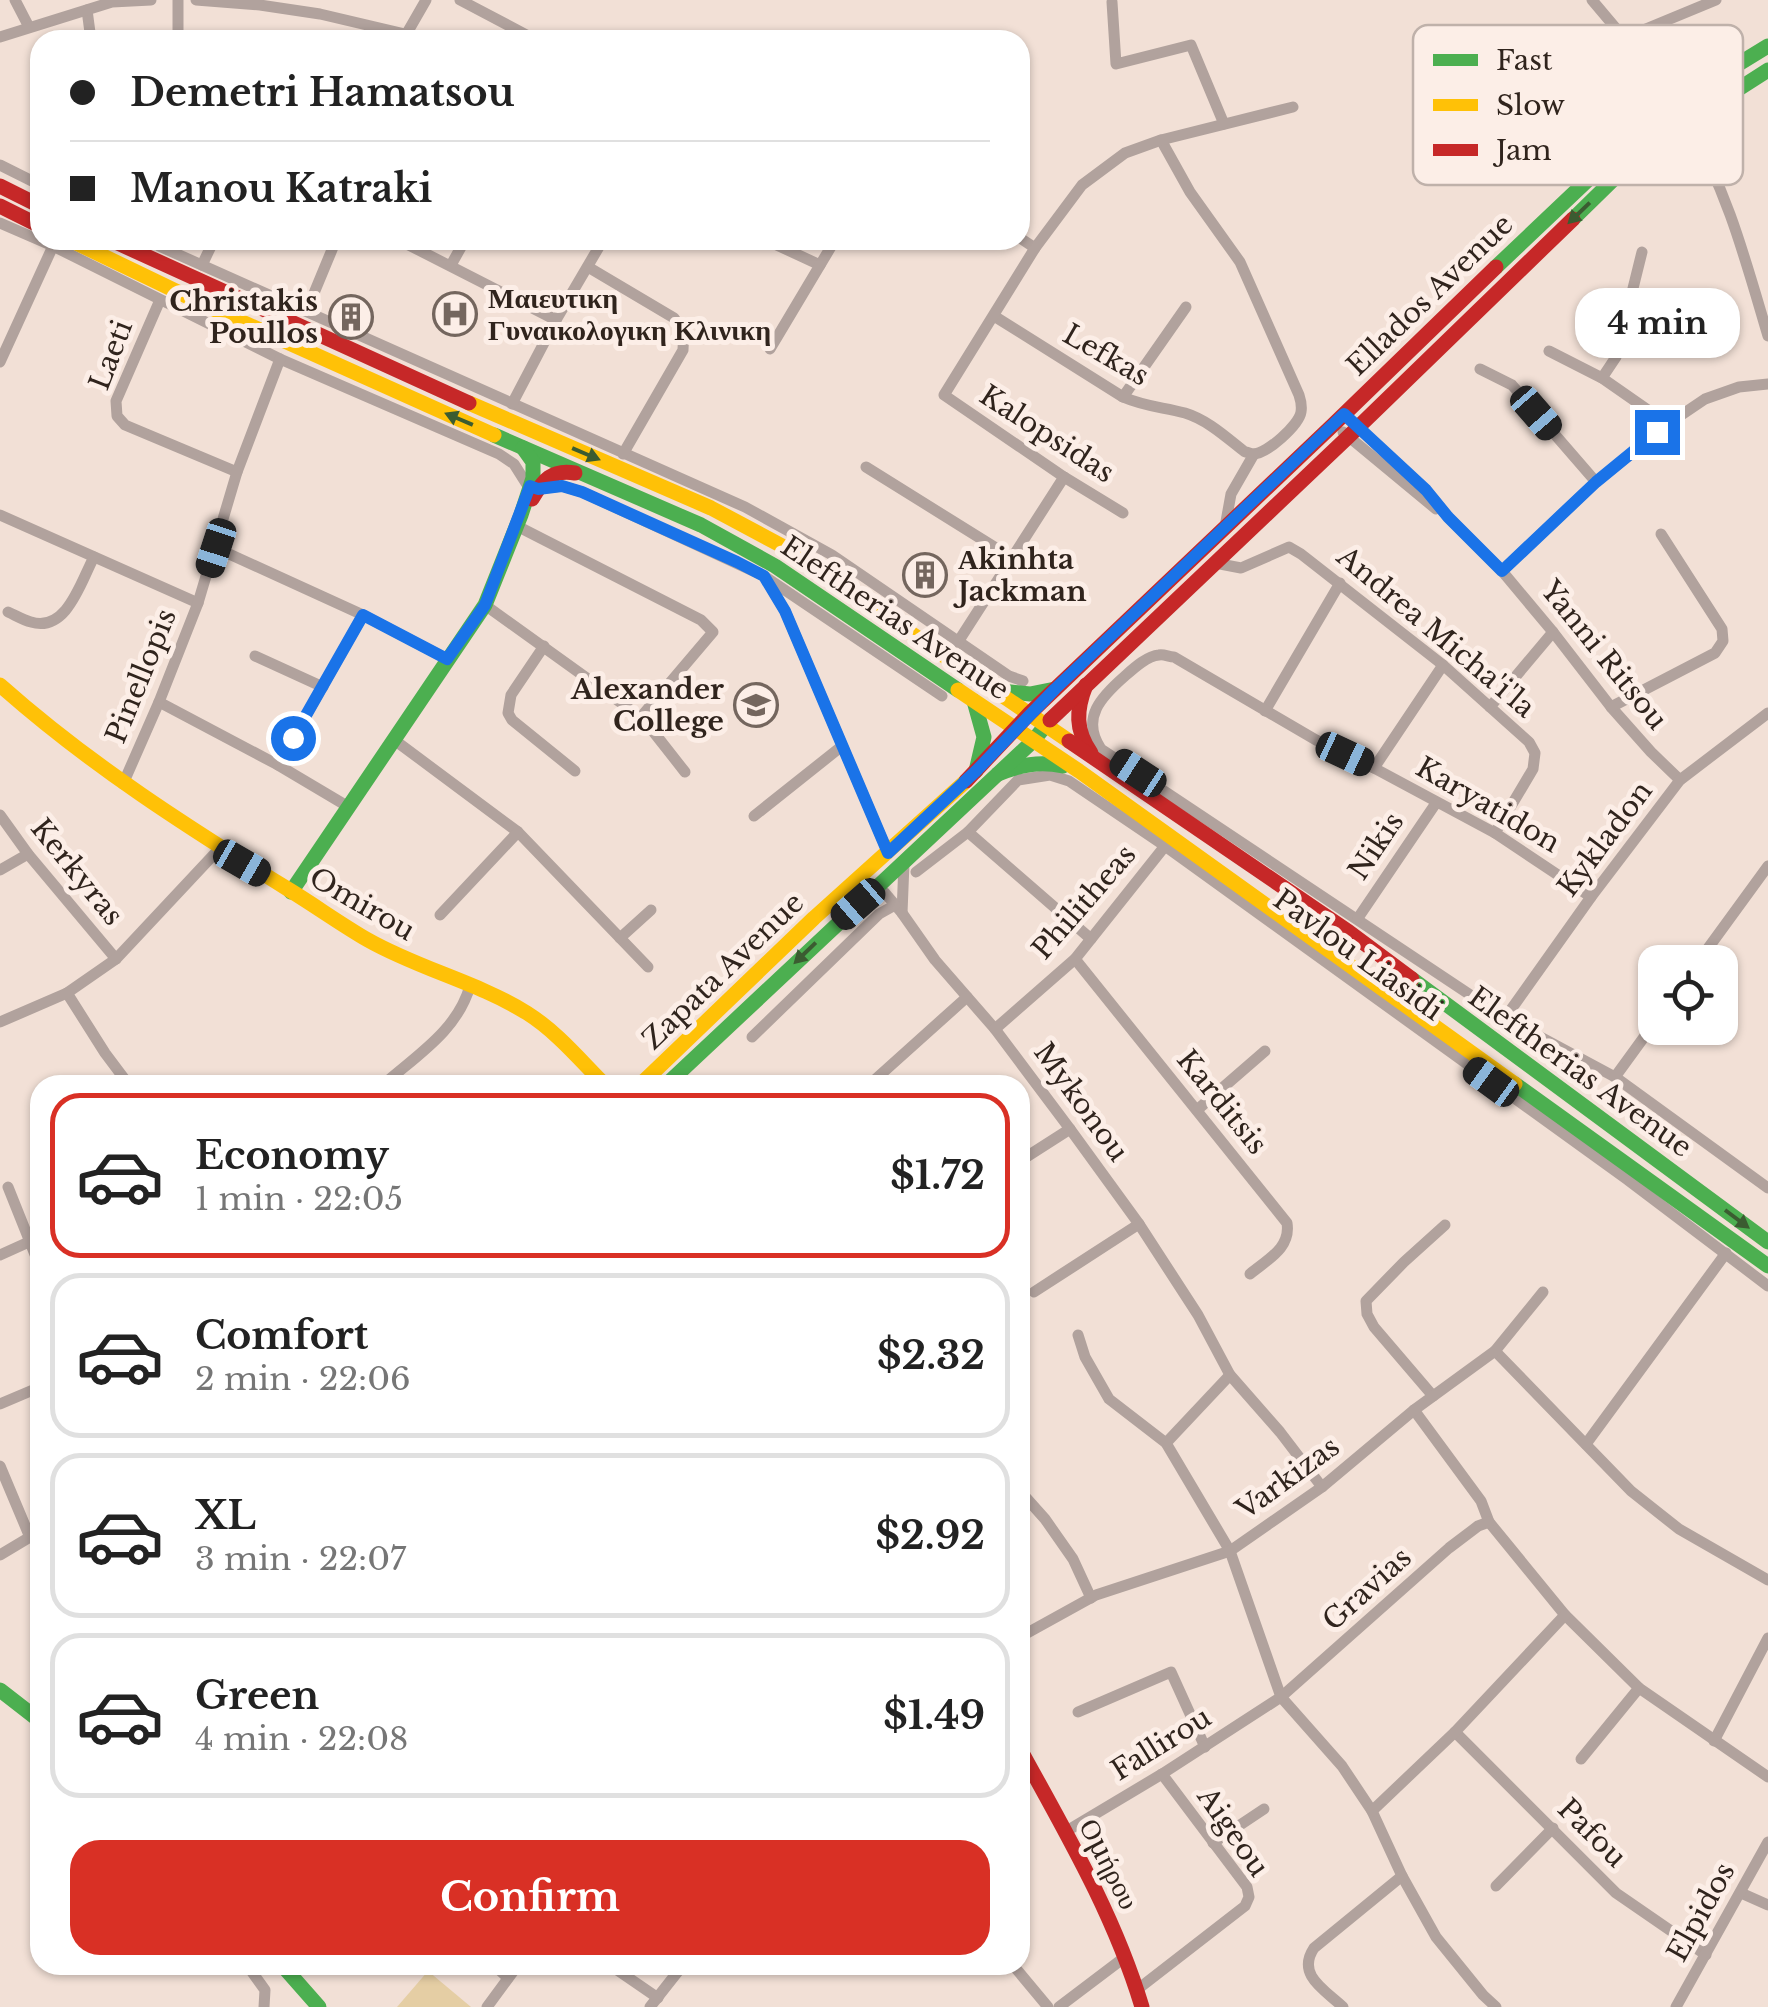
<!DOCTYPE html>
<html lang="en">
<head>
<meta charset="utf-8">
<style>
  body { margin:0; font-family:"Libre Baskerville",serif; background:#f6f6f6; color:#222; height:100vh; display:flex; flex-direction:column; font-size:38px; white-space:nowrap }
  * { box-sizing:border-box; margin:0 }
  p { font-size:32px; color:#767676 }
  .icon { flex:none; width:55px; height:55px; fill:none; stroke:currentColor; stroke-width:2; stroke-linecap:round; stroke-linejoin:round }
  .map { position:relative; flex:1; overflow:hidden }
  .drawer { position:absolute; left:30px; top:1075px; width:1000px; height:900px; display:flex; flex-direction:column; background:#fff; border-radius:30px; box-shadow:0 2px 8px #0004 }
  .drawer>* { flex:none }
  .guide { position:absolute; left:30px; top:30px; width:1000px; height:220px; border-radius:30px; box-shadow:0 2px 8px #0004; display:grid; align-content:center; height:220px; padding:0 40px; background:#fff }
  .buttons { position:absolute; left:1638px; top:945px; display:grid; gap:20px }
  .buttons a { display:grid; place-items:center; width:100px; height:100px; border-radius:20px; background:#fff; box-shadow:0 2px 8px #0004; font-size:50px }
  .end { position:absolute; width:45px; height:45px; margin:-22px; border:12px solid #1a73e8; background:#fff; box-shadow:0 0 0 5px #fff }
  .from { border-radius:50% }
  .bubble { position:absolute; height:70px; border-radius:30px; background:#fff; box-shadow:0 2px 8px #0004; font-size:32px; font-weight:800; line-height:70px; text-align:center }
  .car { position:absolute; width:30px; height:60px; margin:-30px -15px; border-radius:12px; box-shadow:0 0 8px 2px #0007; background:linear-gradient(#222 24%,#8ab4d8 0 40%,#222 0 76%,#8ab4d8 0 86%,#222 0) }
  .guide b { display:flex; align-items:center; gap:35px; height:95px; font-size:38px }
  .guide b+b { border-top:2px solid #e0e0e0 }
  .guide i { width:25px; height:25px; background:#222 }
  ul { padding:18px 0 0; list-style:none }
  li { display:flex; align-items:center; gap:30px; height:165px; margin:0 20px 15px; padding:0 20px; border:5px solid #e0e0e0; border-radius:30px }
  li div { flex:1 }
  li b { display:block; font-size:38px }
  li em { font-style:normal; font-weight:800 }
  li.selected { border-color:#d93025 }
  li>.icon { width:90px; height:90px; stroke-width:1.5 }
  .action { display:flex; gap:20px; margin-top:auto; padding:20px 40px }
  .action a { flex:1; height:115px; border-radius:30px; background:#d93025; color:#fff; font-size:40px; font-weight:800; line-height:115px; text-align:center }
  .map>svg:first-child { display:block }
  .green { fill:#e5cea4 }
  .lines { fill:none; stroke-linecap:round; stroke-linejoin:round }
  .street { stroke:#b1a29d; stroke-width:11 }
  .fast { stroke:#4caf50; stroke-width:15 }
  .slow { stroke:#ffc107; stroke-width:15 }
  .jam { stroke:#c62828; stroke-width:15 }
  .oneway { fill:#3b5c31 }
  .route { stroke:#1a73e8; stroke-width:12 }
  .labels { text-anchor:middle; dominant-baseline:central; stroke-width:10; stroke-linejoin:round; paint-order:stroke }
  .street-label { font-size:28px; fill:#30241d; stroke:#fceee7 }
  .poi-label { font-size:28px; font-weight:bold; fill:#30241d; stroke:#fceee7; text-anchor:start }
  .key { fill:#fceee7; stroke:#bfb1aa; stroke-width:2.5 }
  .key-label { font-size:28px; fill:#30241d }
</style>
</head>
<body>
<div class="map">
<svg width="1768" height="2007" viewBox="0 0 1768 2007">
  <rect width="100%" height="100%" fill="#f2e0d6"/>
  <path class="green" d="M428,1971L471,2007H397Z"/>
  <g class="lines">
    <g class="street">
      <path d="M15,0L29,27"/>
      <path d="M196,0L260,5L320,14L405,34"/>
      <path d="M460,0L536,40"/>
      <path d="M1592,0L1646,64L1683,98"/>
      <path d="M1112,2L1116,64L1191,45L1224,124"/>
      <path d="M87,10L91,40"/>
      <path d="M0,37L112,2L151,0"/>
      <path d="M1624,38L1716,0"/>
      <path d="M178,40V0"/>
      <path d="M403,40L426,0"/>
      <path d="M1687,122C1727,189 1746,262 1768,336"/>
      <path d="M0,165L40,185"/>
      <path d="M0,223L53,246L280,359L499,454L514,464L526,483L538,489L562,486L582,492L764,576L942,696"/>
      <path d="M1020,238L1035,248"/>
      <path d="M399,240L556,320"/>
      <path d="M766,240L820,265"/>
      <path d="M159,246L745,507L832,555L1009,676L1023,681"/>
      <path d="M202,265L214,240"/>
      <path d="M451,265L465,240"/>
      <path d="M588,267L674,318C682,329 684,336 683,350L623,454"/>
      <path d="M160,300L116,401L117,416L125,425L237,472"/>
      <path d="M307,310L336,240"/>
      <path d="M994,316L1123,397C1146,407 1163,407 1185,413C1208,420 1227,438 1245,452C1248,452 1251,454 1253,454C1267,454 1299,425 1301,412C1302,406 1301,401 1299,395L1240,262L1190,192L1161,140"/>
      <path d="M770,349L835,240"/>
      <path d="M1549,351L1602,378L1668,424"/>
      <path d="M0,362L53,246"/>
      <path d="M1480,369L1512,385L1596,482"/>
      <path d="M1602,378L1616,357L1642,252"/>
      <path d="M1123,397L1186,307"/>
      <path d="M512,404L556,320L603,240"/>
      <path d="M1343,414L1426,490L1448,517L1502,571L1553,632L1611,707L1651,752L1680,780"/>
      <path d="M1343,432L1436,509"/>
      <path d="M866,467L1012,558"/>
      <path d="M1123,513L1064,477L944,395L1035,248L1082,185L1125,153L1161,140L1293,107"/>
      <path d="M0,515L198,603"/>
      <path d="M517,526L701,620L713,632L640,718"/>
      <path d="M1225,527L1231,494L1254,454"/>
      <path d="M216,548L363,615L447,659"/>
      <path d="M1215,563L1241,568L1289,547L1301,554L1443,665L1529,742L1535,753L1533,769L1495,833"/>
      <path d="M1502,571L1596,482L1668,424L1705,399L1739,387L1768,384"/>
      <path d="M766,579L785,611L888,853"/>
      <path d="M485,605L627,707L652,730L685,772"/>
      <path d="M8,612C15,615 23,620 31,622C67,633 81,581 94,557"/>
      <path d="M958,642L1064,477"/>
      <path d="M544,646L511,695L508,713L512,720L575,771"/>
      <path d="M255,656L323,687"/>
      <path d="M159,702L278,765L347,806"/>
      <path d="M1490,707L1553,632"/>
      <path d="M1611,707L1715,653L1723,641L1722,629L1661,534"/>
      <path d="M1265,711L1340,583"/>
      <path d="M393,739L518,832L648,967"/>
      <path d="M278,765L363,615"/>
      <path d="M1374,768L1443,665"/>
      <path d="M123,784L159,702L198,603L237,472L280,359"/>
      <path d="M0,815L28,854L116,959"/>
      <path d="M754,816L842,746"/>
      <path d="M968,832L1091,939"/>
      <path d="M0,870L28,854"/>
      <path d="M916,872L968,832L1018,780L1050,775L1069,781L1165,846L1628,1180L1768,1286"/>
      <path d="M877,888L885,893L902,913L935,960L995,1029L1070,1129L1139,1224L1198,1315L1230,1375L1280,1432L1322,1487"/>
      <path d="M1591,897L1495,833L1374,768L1316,740L1174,657C1169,657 1164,654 1159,655C1147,656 1134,668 1125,676C1102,696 1080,718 1101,749L1505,1018L1615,1077L1768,1188"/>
      <path d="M902,913L904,863"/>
      <path d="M440,915L518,832"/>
      <path d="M1358,918L1436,803"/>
      <path d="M620,938L651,910"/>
      <path d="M1075,959L1287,1223C1291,1248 1268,1259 1250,1274"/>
      <path d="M1698,962L1768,866"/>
      <path d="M67,993L105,1053L129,1085"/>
      <path d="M1505,1018L1591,897L1680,780L1768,713"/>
      <path d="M0,1022L67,993L116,959L219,849"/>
      <path d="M995,1029L1075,959L1165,846"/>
      <path d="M752,1037L879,914L895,905"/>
      <path d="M1615,1077L1655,1022"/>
      <path d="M383,1085C417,1055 457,1031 470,986"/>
      <path d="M869,1085L967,997"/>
      <path d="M1197,1110L1265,1051"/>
      <path d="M1020,1161L1070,1129"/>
      <path d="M8,1187L40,1267"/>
      <path d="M0,1255L31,1241"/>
      <path d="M1034,1292L1139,1224"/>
      <path d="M1078,1335L1085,1357L1109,1399L1166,1443L1230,1551L1281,1697L1342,1766L1372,1811L1402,1876L1436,1937L1483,1995L1496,2007"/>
      <path d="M1495,1351L1631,1491L1679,1529L1768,1580"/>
      <path d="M1433,1396L1374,1327L1367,1314L1366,1301L1404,1262L1445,1225"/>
      <path d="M0,1404L40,1387"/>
      <path d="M1414,1410L1481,1501L1489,1522L1565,1615L1639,1688L1768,1777"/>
      <path d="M1166,1443L1230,1375"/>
      <path d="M1586,1444L1726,1253"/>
      <path d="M0,1466L29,1535"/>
      <path d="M1020,1491L1045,1519L1073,1559L1091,1598"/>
      <path d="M0,1555L40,1531"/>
      <path d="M1020,1637L1096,1595L1230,1551L1322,1487L1414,1410L1495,1351L1543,1292"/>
      <path d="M1078,1712L1171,1672L1205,1747"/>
      <path d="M1455,1732L1616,1893L1706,1955"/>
      <path d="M1714,1741L1768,1638"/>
      <path d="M1581,1759L1639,1688"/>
      <path d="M1372,1811L1455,1732L1565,1615"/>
      <path d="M1065,1832L1162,1774L1281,1697L1449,1548L1478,1526L1489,1522"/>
      <path d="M1213,1843L1264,1809"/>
      <path d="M1496,1886L1553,1828"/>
      <path d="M1741,1893L1768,1905"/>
      <path d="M247,1965L265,1990L264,2007"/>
      <path d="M494,1965L508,1978"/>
      <path d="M610,1965L658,1998"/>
      <path d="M1013,1965L1048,2007"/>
      <path d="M1138,1989L1245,1906L1249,1897L1247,1887L1162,1774"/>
      <path d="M487,2007L518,1965"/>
      <path d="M650,2007L683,1965"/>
      <path d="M1059,2007L1125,1957"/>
      <path d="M1343,2007C1325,1990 1296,1975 1314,1948L1402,1876"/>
      <path d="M1676,2007L1768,1842"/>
    </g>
    <g class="fast">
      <path d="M1573,219L1620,173L1687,122L1768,70"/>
      <path d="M1496,267L1631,139L1683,98L1768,46"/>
      <path d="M494,435L701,525L775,566L958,690"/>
      <path d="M1001,691L1030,694L1055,689"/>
      <path d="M974,701L984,737L976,771"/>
      <path d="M998,774C1020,765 1039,761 1063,766"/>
      <path d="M291,892L485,605L521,515L533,478V462L523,448"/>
      <path d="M1412,979L1768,1242"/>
      <path d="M1515,1084L1768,1266"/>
      <path d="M666,1085L1033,741L1050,720"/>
      <path d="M0,1690L40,1721"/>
      <path d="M282,1965L319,2007"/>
    </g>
    <g class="slow">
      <path d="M70,240L209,307L494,435"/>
      <path d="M469,403L711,508L786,548L1069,741"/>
      <path d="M0,685C90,765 189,828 291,891C317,907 342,925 368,940C419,969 477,982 527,1013C557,1032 580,1060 605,1085"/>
      <path d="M958,690L1079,771L1515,1084"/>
      <path d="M640,1085L814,918L966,781"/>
    </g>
    <g class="jam">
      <path d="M0,186L40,206"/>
      <path d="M0,206L40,226"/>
      <path d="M111,240L469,403"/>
      <path d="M532,499C543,480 552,469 575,473"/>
      <path d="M1086,685C1076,710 1075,730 1091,753"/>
      <path d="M1050,720L1348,437L1573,219"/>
      <path d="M1069,741L1349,932L1412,979"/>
      <path d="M966,781L1030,713L1334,424L1496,267"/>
      <path d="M1020,1749C1066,1833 1114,1914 1142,2007"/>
    </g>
  </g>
  <defs><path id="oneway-solid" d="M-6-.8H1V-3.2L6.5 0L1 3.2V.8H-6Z" transform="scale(2.5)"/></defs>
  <g class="oneway">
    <use href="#oneway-solid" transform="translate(1579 213) rotate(136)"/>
    <use href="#oneway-solid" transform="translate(459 419) rotate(-157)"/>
    <use href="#oneway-solid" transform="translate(586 454) rotate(23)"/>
    <use href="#oneway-solid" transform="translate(805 953) rotate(136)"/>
    <use href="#oneway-solid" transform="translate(1737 1219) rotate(37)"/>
  </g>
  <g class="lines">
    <path class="route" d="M293,738L363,615L447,659L485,605L530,486L538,489L562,486L582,492L737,562L764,576L785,611L888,853L976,771L1055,689L1344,414L1426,490L1448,517L1502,571L1596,482L1657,432"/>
  </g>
  <defs>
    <g id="hospital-ring" transform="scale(2.25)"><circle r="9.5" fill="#fceee7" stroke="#74665e" stroke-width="1.5"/><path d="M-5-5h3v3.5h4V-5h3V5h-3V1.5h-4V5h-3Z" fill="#74665e"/></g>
    <g id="building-ring" transform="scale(2.25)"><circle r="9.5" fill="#fceee7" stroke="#74665e" stroke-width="1.5"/><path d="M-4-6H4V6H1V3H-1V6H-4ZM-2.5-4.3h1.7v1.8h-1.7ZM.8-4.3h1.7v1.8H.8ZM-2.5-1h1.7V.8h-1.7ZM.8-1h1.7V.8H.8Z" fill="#74665e"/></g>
    <g id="university-ring" transform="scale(2.25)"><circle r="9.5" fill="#fceee7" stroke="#74665e" stroke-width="1.5"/><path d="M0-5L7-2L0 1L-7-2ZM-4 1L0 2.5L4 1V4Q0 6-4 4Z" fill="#74665e"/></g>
  </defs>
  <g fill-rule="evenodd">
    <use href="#hospital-ring" x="455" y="314"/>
    <use href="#building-ring" x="351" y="317"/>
    <use href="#building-ring" x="925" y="575"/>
    <use href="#university-ring" x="756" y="705"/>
  </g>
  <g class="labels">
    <g class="street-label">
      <text transform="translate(1430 295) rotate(-44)">Ellados Avenue</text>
      <text transform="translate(111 355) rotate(-69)">Laeti</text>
      <text transform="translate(1106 355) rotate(30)">Lefkas</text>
      <text transform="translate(1047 434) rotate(33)">Kalopsidas</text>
      <text transform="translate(895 618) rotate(34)">Eleftherias Avenue</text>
      <text transform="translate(1436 632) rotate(40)">Andrea Micha'i'la</text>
      <text transform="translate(1604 655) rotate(51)">Yanni Ritsou</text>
      <text transform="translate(141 676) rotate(-68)">Pinellopis</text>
      <text transform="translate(1488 805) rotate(30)">Karyatidon</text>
      <text transform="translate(1605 839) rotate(-53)">Kykladon</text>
      <text transform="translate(1376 846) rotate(-56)">Nikis</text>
      <text transform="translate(77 872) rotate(51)">Kerkyras</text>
      <text transform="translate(1084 902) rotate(-49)">Philitheas</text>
      <text transform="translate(362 904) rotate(30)">Omirou</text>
      <text transform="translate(1358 955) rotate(36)">Pavlou Liasidi</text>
      <text transform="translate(723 971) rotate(-44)">Zapata Avenue</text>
      <text transform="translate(1580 1072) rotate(36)">Eleftherias Avenue</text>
      <text transform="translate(1081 1102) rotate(54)">Mykonou</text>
      <text transform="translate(1222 1102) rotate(51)">Karditsis</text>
      <text transform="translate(1288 1478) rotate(-36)">Varkizas</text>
      <text transform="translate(1367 1589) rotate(-42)">Gravias</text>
      <text transform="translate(1161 1744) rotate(-32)">Fallirou</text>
      <text transform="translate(1233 1832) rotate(55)">Aigeou</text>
      <text transform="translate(1592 1833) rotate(45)">Pafou</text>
      <text transform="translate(1109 1864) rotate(63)">Ομήρου</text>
      <text transform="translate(1701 1912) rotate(-61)">Elpidos</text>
    </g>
    <g class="poi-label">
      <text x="488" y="298">Μαιευτικη<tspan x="488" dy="32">Γυναικολογικη Κλινικη</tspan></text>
      <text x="318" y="301" text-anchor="end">Christakis<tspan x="318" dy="32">Poullos</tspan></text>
      <text x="958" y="559">Αkinhta<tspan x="958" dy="32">Jackman</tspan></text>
      <text x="724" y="689" text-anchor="end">Alexander<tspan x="724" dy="32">College</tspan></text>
    </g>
  </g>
  <rect x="1413" y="25" width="330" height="160" rx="15" class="key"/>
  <rect x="1433" y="54" width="45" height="12" fill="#4caf50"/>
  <rect x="1433" y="99" width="45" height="12" fill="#ffc107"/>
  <rect x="1433" y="144" width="45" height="12" fill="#c62828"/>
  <g class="key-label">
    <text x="1496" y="70">Fast</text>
    <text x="1496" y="115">Slow</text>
    <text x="1496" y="160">Jam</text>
  </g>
</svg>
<div class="buttons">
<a><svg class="icon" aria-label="locate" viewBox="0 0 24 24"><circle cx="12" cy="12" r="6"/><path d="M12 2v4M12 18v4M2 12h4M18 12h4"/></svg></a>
</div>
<i class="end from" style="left:293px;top:738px"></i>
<i class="end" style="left:1657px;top:432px"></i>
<div class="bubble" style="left:1575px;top:288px;width:165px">4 min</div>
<i class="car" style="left:1536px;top:413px;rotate:139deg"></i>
<i class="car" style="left:216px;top:548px;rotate:198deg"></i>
<i class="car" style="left:1345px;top:754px;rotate:115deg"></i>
<i class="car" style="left:1138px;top:773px;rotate:303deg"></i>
<i class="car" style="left:242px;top:863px;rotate:120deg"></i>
<i class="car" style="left:858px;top:904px;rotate:229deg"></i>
<i class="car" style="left:1491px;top:1082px;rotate:306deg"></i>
<div class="guide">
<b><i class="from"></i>Demetri Hamatsou</b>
<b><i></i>Manou Katraki</b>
</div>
<section class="drawer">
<ul>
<li class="selected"><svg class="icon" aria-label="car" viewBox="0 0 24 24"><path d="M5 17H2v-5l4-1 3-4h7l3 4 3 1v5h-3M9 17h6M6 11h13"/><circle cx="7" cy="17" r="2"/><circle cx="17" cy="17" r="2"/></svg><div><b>Economy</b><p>1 min · 22:05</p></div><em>$1.72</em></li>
<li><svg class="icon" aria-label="car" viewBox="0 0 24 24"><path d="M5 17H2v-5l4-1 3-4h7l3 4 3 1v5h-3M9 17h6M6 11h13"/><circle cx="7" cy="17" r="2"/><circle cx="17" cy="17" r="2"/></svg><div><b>Comfort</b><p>2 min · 22:06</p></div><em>$2.32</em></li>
<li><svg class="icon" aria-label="car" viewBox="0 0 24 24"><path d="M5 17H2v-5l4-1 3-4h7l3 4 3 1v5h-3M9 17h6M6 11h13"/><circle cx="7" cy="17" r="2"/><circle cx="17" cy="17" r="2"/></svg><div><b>XL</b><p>3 min · 22:07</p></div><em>$2.92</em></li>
<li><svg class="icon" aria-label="car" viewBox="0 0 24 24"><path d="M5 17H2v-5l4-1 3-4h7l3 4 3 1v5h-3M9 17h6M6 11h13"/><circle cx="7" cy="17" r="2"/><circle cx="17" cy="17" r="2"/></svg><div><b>Green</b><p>4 min · 22:08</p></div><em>$1.49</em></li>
</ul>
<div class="action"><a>Confirm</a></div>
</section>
</div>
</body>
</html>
